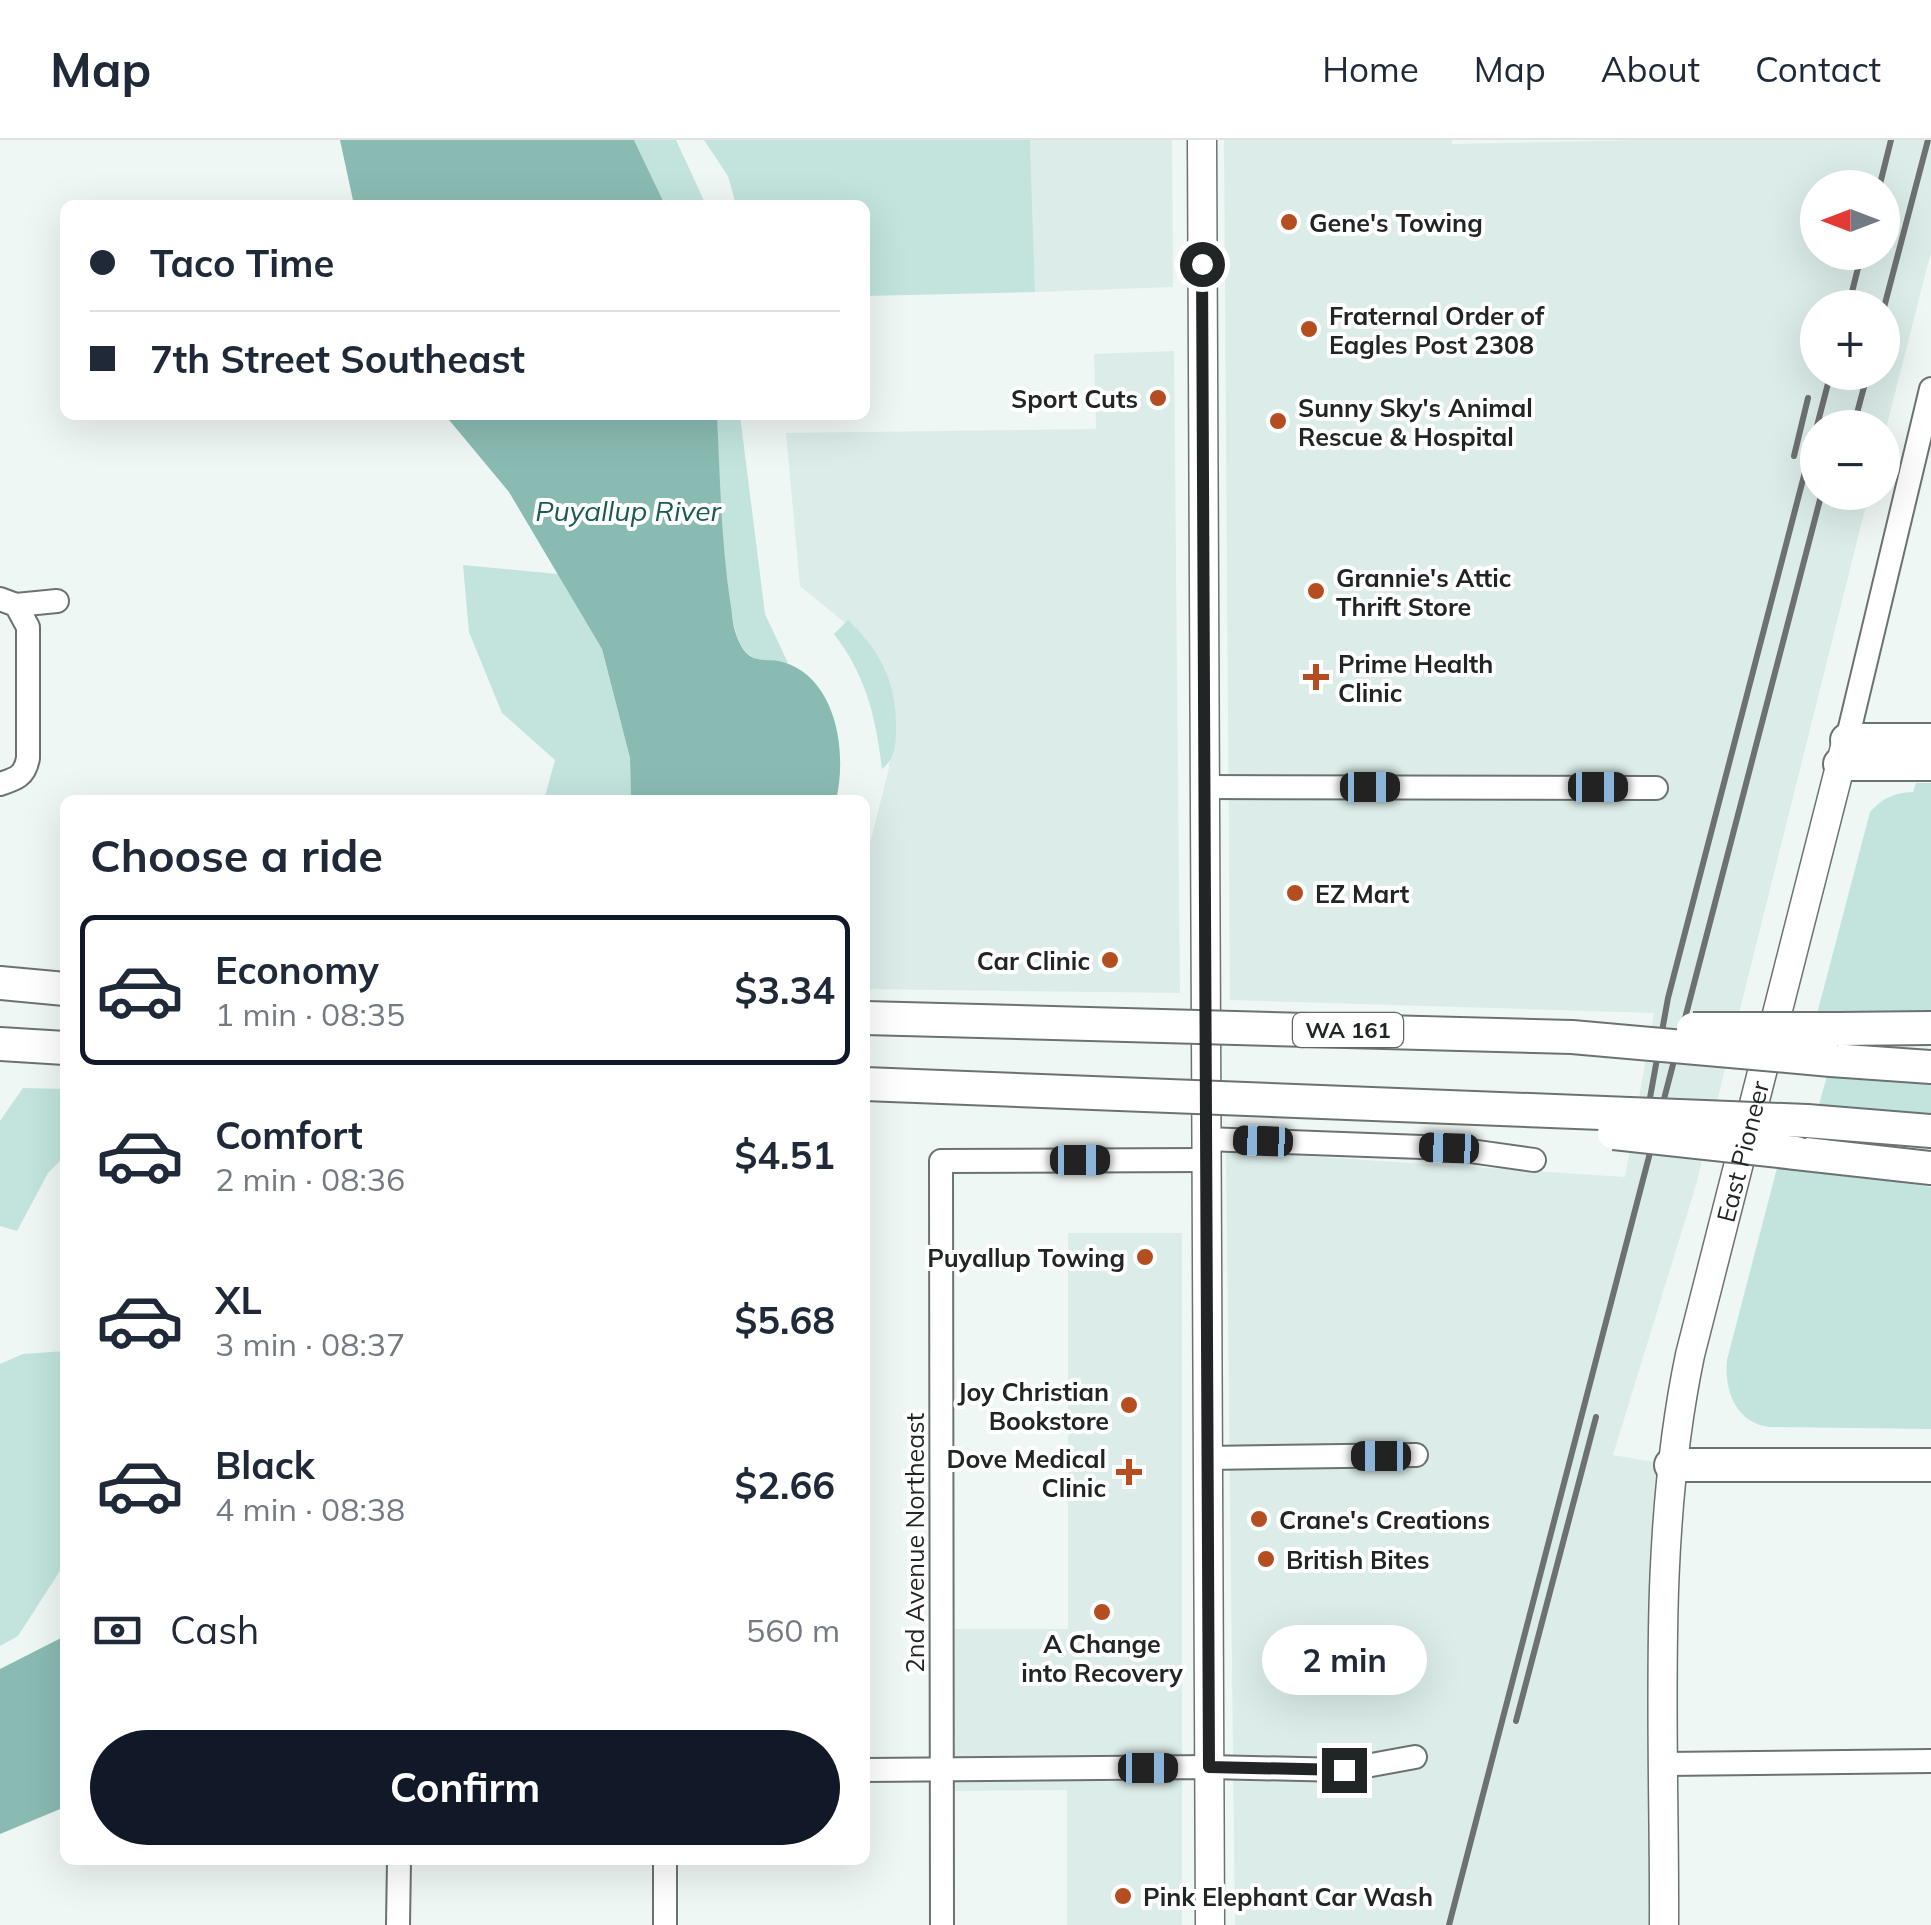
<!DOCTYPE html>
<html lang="en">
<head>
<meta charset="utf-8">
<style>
  body { margin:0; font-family:Mulish,sans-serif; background:#f2f2f3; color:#1f2937; height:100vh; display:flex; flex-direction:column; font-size:38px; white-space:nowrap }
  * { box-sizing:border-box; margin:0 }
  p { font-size:32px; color:#747a83 }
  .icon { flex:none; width:55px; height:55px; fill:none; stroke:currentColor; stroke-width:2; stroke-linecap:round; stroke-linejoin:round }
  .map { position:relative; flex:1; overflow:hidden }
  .details { position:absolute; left:60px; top:655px; width:810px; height:1070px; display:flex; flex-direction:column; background:#fff; border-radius:15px; box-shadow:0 10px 40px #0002 }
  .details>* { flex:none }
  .top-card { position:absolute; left:60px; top:60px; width:810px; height:220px; border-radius:15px; box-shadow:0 10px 40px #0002; display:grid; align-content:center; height:220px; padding:0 30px; background:#fff }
  .needle { width:65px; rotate:270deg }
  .fabs { position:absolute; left:1800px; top:30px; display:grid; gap:20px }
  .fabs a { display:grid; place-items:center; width:100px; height:100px; border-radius:50%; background:#fff; box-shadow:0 10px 40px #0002; font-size:50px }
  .end { position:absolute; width:45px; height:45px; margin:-22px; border:12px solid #222525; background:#fff; box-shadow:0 0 0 5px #fff }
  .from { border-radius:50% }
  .bubble { position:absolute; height:70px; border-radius:35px; background:#fff; box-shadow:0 10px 40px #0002; font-size:32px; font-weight:700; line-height:70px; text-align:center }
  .car { position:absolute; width:30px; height:60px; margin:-30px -15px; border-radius:12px; box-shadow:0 0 8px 2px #0007; background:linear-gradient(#222 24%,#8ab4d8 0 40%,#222 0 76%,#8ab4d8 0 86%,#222 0) }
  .top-card b { display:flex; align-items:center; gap:35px; height:95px; font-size:38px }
  .top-card b+b { border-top:2px solid #e0e1e3 }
  .top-card i { width:25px; height:25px; background:#1f2937 }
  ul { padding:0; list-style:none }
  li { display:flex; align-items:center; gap:30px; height:150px; margin:0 20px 15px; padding:0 10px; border:5px solid transparent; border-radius:15px }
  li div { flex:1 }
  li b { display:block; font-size:38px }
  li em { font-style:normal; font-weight:700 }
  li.active { border-color:#111827 }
  li>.icon { width:90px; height:90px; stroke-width:1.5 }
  h2 { padding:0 30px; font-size:45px; line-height:120px }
  .pay { display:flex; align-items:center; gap:25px; height:110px; padding:0 30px; font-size:38px }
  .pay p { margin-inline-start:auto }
  .cta { display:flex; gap:20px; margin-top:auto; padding:20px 30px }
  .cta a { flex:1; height:115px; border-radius:60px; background:#111827; color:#fff; font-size:40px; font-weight:700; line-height:115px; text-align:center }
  header { display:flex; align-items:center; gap:60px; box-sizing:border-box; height:140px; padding:0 50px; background:#fff; border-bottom:2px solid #e0e1e3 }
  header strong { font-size:48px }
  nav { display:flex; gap:55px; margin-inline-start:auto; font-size:35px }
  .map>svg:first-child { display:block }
  .built { fill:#dbece9; fill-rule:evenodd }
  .green { fill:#c2e4dd }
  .water { fill:#8abbb2 }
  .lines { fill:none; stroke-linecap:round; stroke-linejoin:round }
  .minor-casing { stroke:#6b7271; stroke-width:26 }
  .major-casing { stroke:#6b7271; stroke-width:31 }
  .highway-casing { stroke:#6b7271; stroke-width:36 }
  .minor { stroke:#fff; stroke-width:22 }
  .major { stroke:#fff; stroke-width:28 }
  .highway { stroke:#fff; stroke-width:32 }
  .rail { stroke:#6d7271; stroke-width:6 }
  .highway-bridge-casing { stroke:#6b7271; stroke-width:36; stroke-linecap:butt }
  .highway-bridge { stroke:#fff; stroke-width:32 }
  .route { stroke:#222525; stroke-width:12 }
  .poi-dot { fill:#b44e21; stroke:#fff; stroke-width:4 }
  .labels { text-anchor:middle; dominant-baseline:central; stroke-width:8; stroke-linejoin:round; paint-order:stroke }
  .shield { fill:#fff; stroke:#646666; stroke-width:2.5 }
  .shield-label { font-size:22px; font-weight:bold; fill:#222525 }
  .poi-label { font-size:25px; font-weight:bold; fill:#222525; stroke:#fff; text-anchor:start }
  .street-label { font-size:25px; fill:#222525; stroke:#fff }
  .water-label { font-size:28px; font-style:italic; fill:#195b52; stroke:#fff }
</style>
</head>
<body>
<header>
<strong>Map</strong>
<nav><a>Home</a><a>Map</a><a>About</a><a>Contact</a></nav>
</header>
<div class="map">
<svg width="1931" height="1785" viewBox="0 0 1931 1785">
  <rect width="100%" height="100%" fill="#eff7f5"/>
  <g class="built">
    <path d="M1030,0H1172L1173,147L1035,152Z"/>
    <path d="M1224,0H1452V4L1642,0H1931V112L1883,300L1882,288H1818V352L1869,353L1696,1045L1613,1315L1671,1325L1664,1785H1235L1226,1011L1625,1037L1654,873L1230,860ZM1818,48H1882V112H1818ZM1818,168H1882V232H1818Z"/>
    <path d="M1174,211L1180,853L865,849V723L889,628L892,562L855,491L800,446L786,293L1096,289L1094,214Z"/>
    <path d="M1068,1093H1182V1785H1067V1650L955,1651V1489H1068Z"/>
  </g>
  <g class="green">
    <path d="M634,0H676L706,65H665Z"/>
    <path d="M704,0H1030L1035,152L865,156V65H736L728,36Z"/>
    <path d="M717,275H740L765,474L788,523C773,522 755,523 745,511C719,480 719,321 717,275Z"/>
    <path d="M463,425L558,434L602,509L630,618L631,660H544L555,620L502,573L469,492Z"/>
    <path d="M848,480C880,511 896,541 896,586C896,602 896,618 882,629C876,578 866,535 834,494Z"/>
    <path d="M1916,643H1931V879L1817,874L1870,672C1883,658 1894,653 1913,652Z"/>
    <path d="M1827,936L1931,943V973L1818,968Z"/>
    <path d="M23,948L65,949V1016L48,1033L17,1091L0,1086V981Z"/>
    <path d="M1778,1024L1931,1047V1289L1769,1287C1736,1283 1724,1251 1727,1220Z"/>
    <path d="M65,1211V1423L18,1496L0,1506V1224L23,1214Z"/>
  </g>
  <g class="water">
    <path d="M340,0H634L665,65H354Z"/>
    <path d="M445,275H717C720,337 721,399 730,461C732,470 732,482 735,491C748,532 765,514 789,524C838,544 847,615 836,660H631L630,618L602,509L509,352Z"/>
    <path d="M65,1496V1667L0,1694V1529Z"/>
  </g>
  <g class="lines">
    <g class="minor-casing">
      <g id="minor">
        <path d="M0,459L16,465L28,487V618C25,636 16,639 0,644"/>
        <path d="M16,465L57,461"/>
        <path d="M1847,600L1931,249"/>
        <path d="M1204,647L1656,648"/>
        <path d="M1206,999L1449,1008L1534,1020"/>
        <path d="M1207,1318L1416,1315"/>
        <path d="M1665,1624L1931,1621"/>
        <path d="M865,1630L1209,1627L1344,1630L1415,1617"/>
        <path d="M665,1720V1785"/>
        <path d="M398,1785L399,1720"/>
        <path d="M942,1785L941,1021L1206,1020"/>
      </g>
    </g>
    <g class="major-casing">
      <g id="major">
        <path d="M1202,0L1210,1785"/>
        <path id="s1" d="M1664,1785C1665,1595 1651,1402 1690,1215L1846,603"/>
      </g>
    </g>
    <g class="highway-casing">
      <g id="highway">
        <path d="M1847,600H1931"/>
        <path d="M1840,624H1931"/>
        <path d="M0,843L65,849"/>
        <path d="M1838,889L1931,888"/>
        <path d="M0,904L65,908"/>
        <path d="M1831,920L1931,927"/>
        <path d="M1807,981L1931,991"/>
        <path d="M1796,1013L1931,1028"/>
        <path d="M1671,1325H1931"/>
      </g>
    </g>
    <use href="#minor" class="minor"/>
    <use href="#major" class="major"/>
    <use href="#highway" class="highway"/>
    <g class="rail">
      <path d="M1879,48L1891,0"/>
      <path d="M1848,168L1862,112"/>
      <path d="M1882,175L1928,0"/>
      <path d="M1853,288L1868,232"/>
      <path d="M1794,316L1808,258"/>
      <path d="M1646,980L1668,858L1831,232"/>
      <path d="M1516,1581L1596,1277"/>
      <path d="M1449,1785L1822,352"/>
    </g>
    <g class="highway-bridge-casing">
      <g id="highway-bridge">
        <path d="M865,878L1572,897L1831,920"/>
        <path d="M1693,889H1838"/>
        <path d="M865,944L1807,981"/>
        <path d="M1614,993L1796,1013"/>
      </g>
    </g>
    <use href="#highway-bridge" class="highway-bridge"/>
  </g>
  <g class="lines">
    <path class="route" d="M1202,124L1209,1627L1344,1630"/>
  </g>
  <g class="poi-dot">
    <circle cx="1289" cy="82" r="10"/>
    <circle cx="1309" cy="189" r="10"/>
    <circle cx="1158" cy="258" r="10"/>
    <circle cx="1278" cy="281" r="10"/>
    <circle cx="1316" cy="451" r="10"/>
    <path d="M1311 522h10v10h10v10h-10v10h-10v-10h-10v-10h10z"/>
    <circle cx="1295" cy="753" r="10"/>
    <circle cx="1110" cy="820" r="10"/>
    <circle cx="1145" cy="1117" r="10"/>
    <circle cx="1129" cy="1265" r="10"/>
    <path d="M1124 1317h10v10h10v10h-10v10h-10v-10h-10v-10h10z"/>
    <circle cx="1259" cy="1379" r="10"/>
    <circle cx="1266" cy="1419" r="10"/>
    <circle cx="1102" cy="1472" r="10"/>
    <circle cx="1123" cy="1756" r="10"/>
  </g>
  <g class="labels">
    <rect class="shield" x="1293" y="873" width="110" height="34" rx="8"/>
    <g class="shield-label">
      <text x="1348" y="890">WA 161</text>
    </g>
    <g class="poi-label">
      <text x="1309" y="82">Gene's Towing</text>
      <text x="1329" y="175">Fraternal Order of<tspan x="1329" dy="29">Eagles Post 2308</tspan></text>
      <text x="1138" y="258" text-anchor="end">Sport Cuts</text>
      <text x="1298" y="267">Sunny Sky's Animal<tspan x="1298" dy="29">Rescue &amp; Hospital</tspan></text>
      <text x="1336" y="437">Grannie's Attic<tspan x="1336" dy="29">Thrift Store</tspan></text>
      <text x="1338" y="523">Prime Health<tspan x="1338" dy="29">Clinic</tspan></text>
      <text x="1315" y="753">EZ Mart</text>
      <text x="1090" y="820" text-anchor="end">Car Clinic</text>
      <text x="1125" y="1117" text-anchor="end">Puyallup Towing</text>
      <text x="1109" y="1251" text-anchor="end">Joy Christian<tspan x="1109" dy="29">Bookstore</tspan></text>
      <text x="1106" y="1318" text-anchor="end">Dove Medical<tspan x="1106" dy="29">Clinic</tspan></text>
      <text x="1279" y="1379">Crane's Creations</text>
      <text x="1286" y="1419">British Bites</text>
      <text x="1102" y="1503" text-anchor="middle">A Change<tspan x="1102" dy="29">into Recovery</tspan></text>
      <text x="1143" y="1756">Pink Elephant Car Wash</text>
    </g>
    <g class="street-label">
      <text stroke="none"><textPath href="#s1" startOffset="782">East Pioneer</textPath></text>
      <text transform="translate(914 1403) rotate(-90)">2nd Avenue Northeast</text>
    </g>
    <g class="water-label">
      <text x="628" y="370">Puyallup River</text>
    </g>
  </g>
</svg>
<div class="fabs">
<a><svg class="needle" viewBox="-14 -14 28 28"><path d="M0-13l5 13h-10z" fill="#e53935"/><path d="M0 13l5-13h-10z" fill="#747a83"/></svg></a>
<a>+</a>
<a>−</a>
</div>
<i class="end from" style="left:1202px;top:124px"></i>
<i class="end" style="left:1344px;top:1630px"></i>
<div class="bubble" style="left:1262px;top:1485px;width:165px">2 min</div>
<i class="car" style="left:1370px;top:647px;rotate:90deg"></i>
<i class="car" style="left:1598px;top:647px;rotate:90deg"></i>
<i class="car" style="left:1263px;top:1001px;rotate:272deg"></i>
<i class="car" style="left:1449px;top:1008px;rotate:272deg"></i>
<i class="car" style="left:1080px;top:1020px;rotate:90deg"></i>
<i class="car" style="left:1381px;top:1316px;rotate:270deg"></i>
<i class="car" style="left:1148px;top:1628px;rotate:90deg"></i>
<div class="top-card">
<b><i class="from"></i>Taco Time</b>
<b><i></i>7th Street Southeast</b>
</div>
<section class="details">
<h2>Choose a ride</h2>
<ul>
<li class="active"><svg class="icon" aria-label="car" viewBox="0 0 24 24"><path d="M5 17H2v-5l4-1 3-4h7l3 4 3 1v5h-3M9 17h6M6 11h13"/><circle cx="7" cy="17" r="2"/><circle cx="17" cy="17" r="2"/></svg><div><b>Economy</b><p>1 min · 08:35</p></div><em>$3.34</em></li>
<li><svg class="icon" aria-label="car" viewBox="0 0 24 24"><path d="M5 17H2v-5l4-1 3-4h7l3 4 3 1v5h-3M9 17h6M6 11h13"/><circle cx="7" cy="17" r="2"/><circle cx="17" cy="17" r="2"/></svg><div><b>Comfort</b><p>2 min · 08:36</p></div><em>$4.51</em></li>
<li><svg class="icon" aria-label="car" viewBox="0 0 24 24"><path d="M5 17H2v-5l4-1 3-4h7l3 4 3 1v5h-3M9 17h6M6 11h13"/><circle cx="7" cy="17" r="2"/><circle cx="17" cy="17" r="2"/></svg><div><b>XL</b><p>3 min · 08:37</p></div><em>$5.68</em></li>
<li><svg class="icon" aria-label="car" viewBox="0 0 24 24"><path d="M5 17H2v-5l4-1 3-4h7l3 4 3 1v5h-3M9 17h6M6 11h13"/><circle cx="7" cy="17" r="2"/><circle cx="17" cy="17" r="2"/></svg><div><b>Black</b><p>4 min · 08:38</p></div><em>$2.66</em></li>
</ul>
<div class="pay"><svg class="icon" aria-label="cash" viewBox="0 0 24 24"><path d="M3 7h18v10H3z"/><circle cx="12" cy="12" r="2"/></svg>Cash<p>560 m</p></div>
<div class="cta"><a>Confirm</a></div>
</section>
</div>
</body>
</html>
